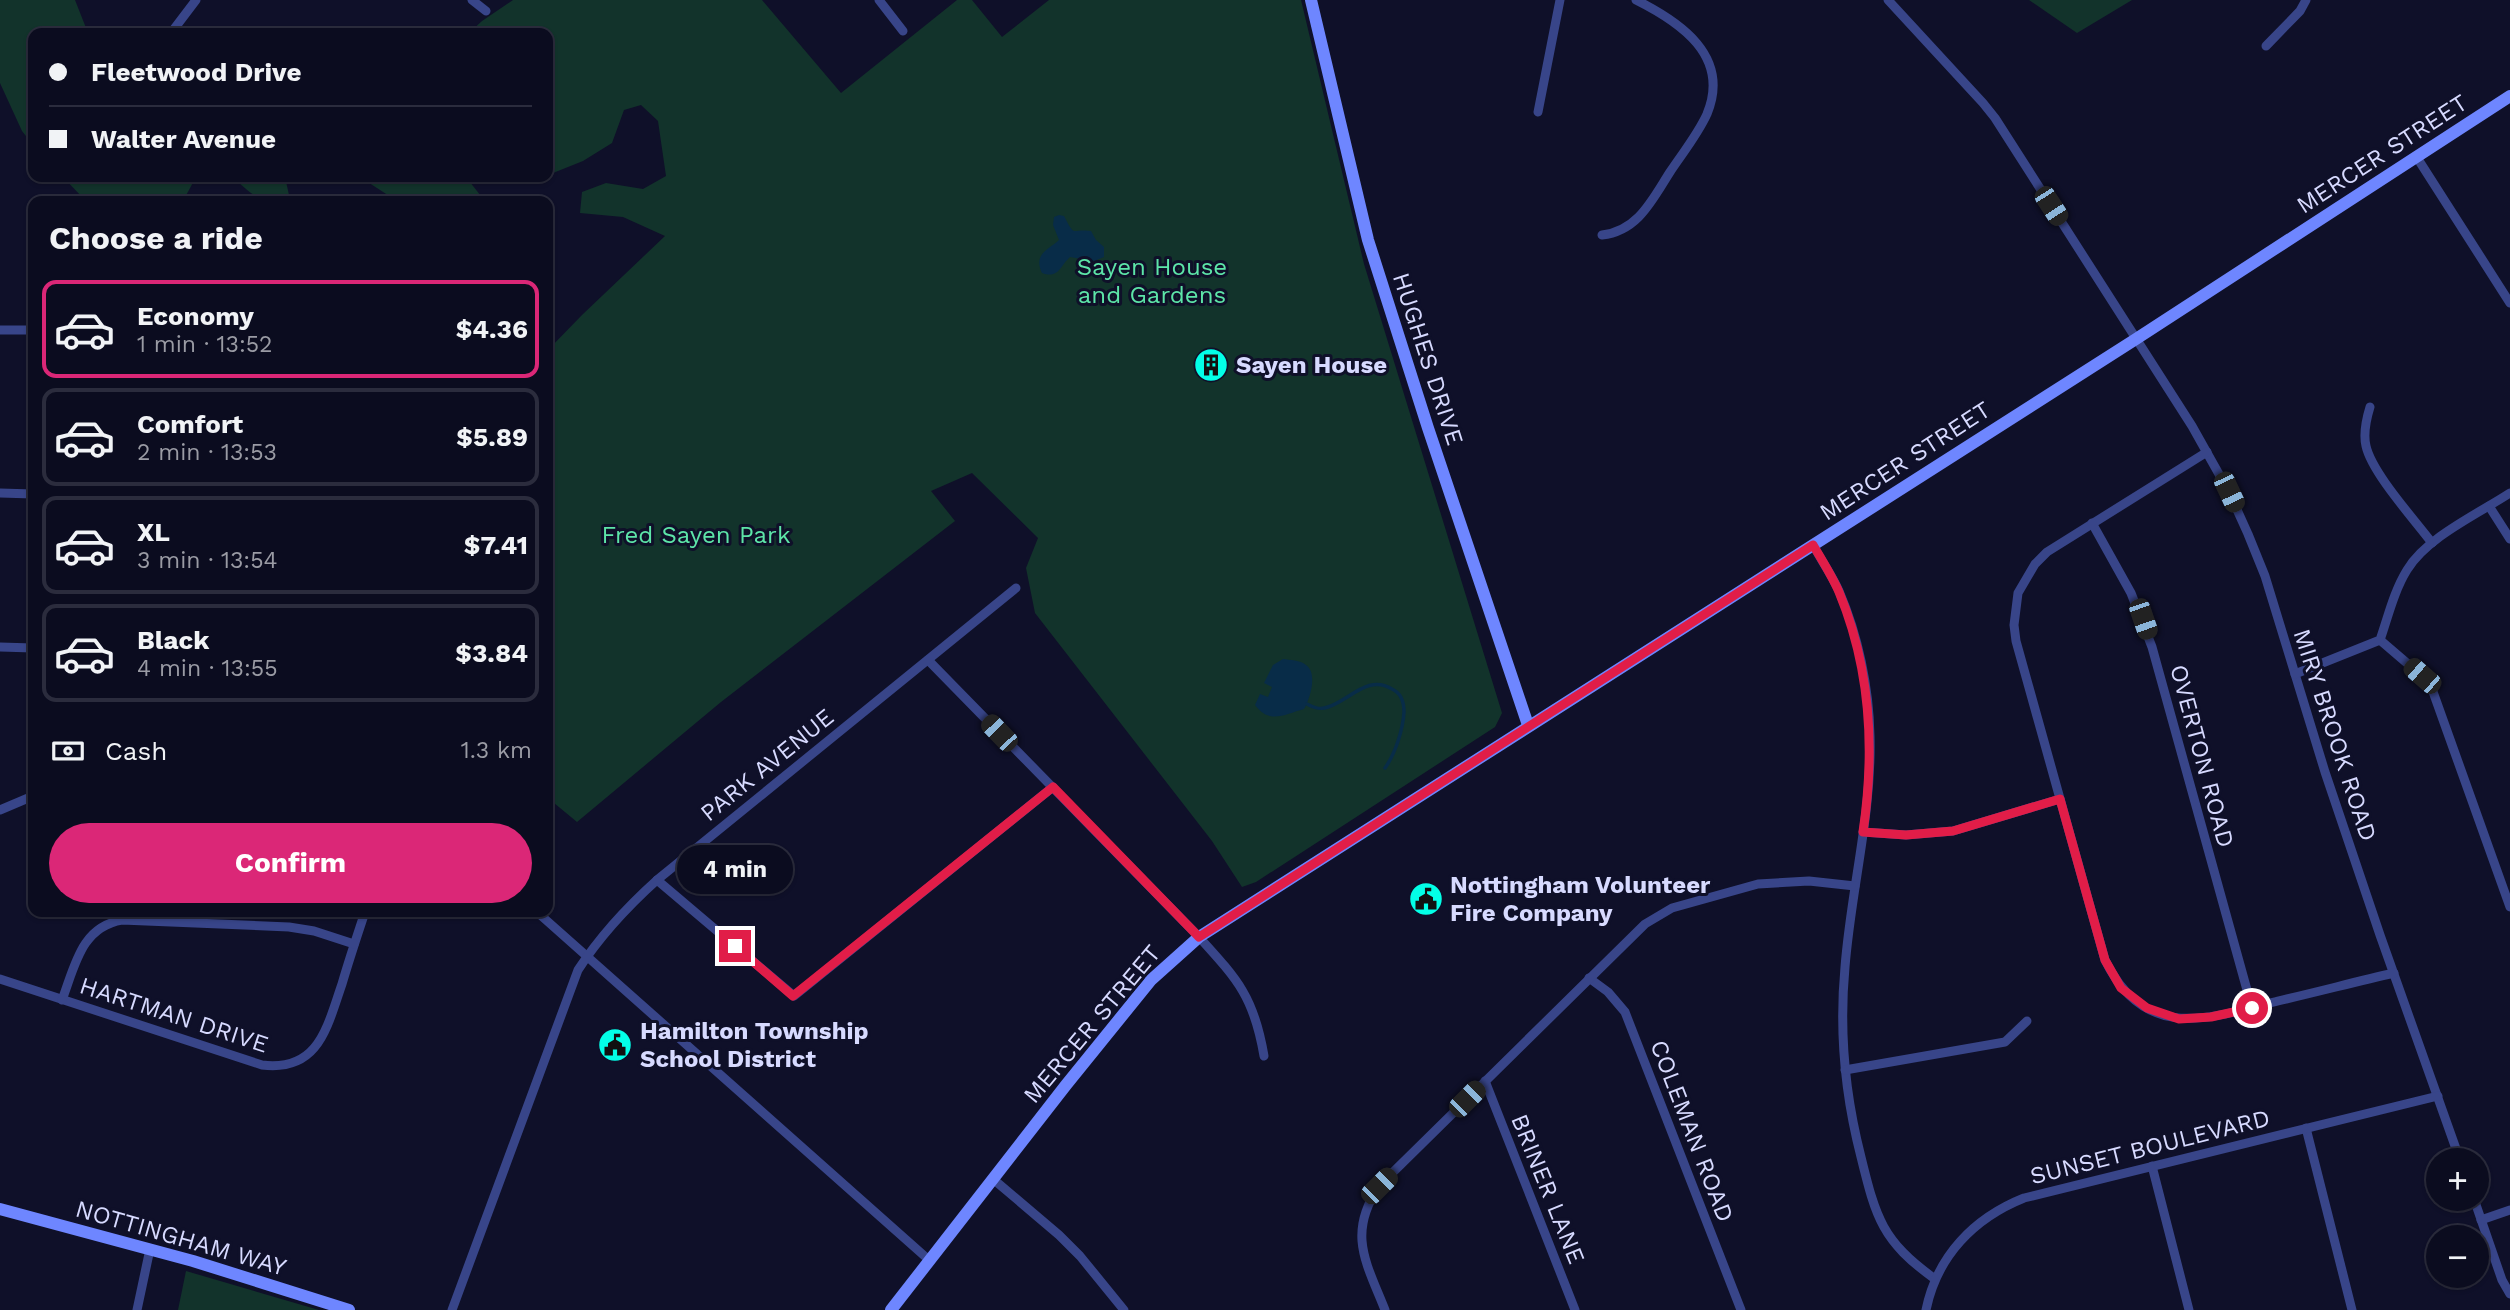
<!DOCTYPE html>
<html lang="en">
<head>
<meta charset="utf-8">
<style>
  body { margin:0; font-family:"Work Sans",sans-serif; background:#141528; color:#f1f3f6; height:100vh; display:flex; flex-direction:column; font-size:26px; white-space:nowrap }
  * { box-sizing:border-box; margin:0 }
  p { font-size:23px; color:#9a9ba4 }
  .icon { flex:none; width:38px; height:38px; fill:none; stroke:currentColor; stroke-width:2; stroke-linecap:round; stroke-linejoin:round }
  .map { position:relative; flex:1; overflow:hidden }
  .side { position:absolute; left:28px; top:196px; width:525px; height:721px; display:flex; flex-direction:column; background:#0b0c1f; border-radius:14px; box-shadow:0 2px 5px #0004,0 0 0 2px #2b2c3d }
  .side>* { flex:none }
  .guide { position:absolute; left:28px; top:28px; width:525px; height:154px; border-radius:14px; box-shadow:0 2px 5px #0004,0 0 0 2px #2b2c3d; display:grid; align-content:center; height:154px; padding:0 21px; background:#0b0c1f }
  .fabs { position:absolute; left:2426px; top:1148px; display:grid; gap:14px }
  .fabs a { display:grid; place-items:center; width:63px; height:63px; border-radius:50%; background:#0b0c1f; box-shadow:0 2px 5px #0004,0 0 0 2px #2b2c3d; font-size:35px }
  .end { position:absolute; width:32px; height:32px; margin:-16px; border:9px solid #e11d48; background:#fff; box-shadow:0 0 0 4px #fff }
  .from { border-radius:50% }
  .bubble { position:absolute; height:49px; border-radius:24px; background:#0b0c1f; box-shadow:0 2px 5px #0004,0 0 0 2px #2b2c3d; font-size:23px; font-weight:700; line-height:49px; text-align:center }
  .car { position:absolute; width:21px; height:42px; margin:-21px -10px; border-radius:9px; box-shadow:0 0 5px 2px #0007; background:linear-gradient(#222 24%,#8ab4d8 0 40%,#222 0 76%,#8ab4d8 0 86%,#222 0) }
  .guide b { display:flex; align-items:center; gap:24px; height:66px; font-size:26px }
  .guide b+b { border-top:2px solid #2b2c3d }
  .guide i { width:18px; height:18px; background:#f1f3f6 }
  ul { padding:0; list-style:none }
  li { display:flex; align-items:center; gap:21px; height:98px; margin:0 14px 10px; padding:0 7px; border:4px solid #2b2c3d; border-radius:14px }
  li div { flex:1 }
  li b { display:block; font-size:26px }
  li em { font-style:normal; font-weight:700 }
  li.selected { border-color:#db2777 }
  li>.icon { width:63px; height:63px; stroke-width:1.5 }
  h2 { padding:0 21px; font-size:32px; line-height:84px }
  .pay { display:flex; align-items:center; gap:18px; height:77px; padding:0 21px; font-size:26px }
  .pay p { margin-inline-start:auto }
  .button { display:flex; gap:14px; margin-top:auto; padding:14px 21px }
  .button a { flex:1; height:80px; border-radius:42px; background:#db2777; color:#fff; font-size:28px; font-weight:700; line-height:80px; text-align:center }
  .map>svg:first-child { display:block }
  .green { fill:#12332b }
  .water { fill:#082c48 }
  .lines { fill:none; stroke-linecap:round; stroke-linejoin:round }
  .stream { stroke:#082c48; stroke-width:3.5 }
  .street { stroke:#384589; stroke-width:9 }
  .secondary { stroke:#6e86ff; stroke-width:12 }
  .route { stroke:#e11d48; stroke-width:9 }
  .labels { text-anchor:middle; dominant-baseline:central; stroke-width:6; stroke-linejoin:round; paint-order:stroke }
  .street-label { font-size:24px; fill:#d7daff; stroke:#0f1029 }
  .park-label { font-size:24px; fill:#5de5a8; stroke:#0f1029 }
  .poi-label { font-size:24px; font-weight:bold; fill:#d7daff; stroke:#0f1029; text-anchor:start }
</style>
</head>
<body>
<div class="map">
<svg width="2510" height="1310" viewBox="0 0 2510 1310">
  <rect width="100%" height="100%" fill="#0f1029"/>
  <g class="green">
    <path d="M0,0H75L88,33H33V145L22,131L0,83Z"/>
    <path d="M513,0H762L841,93L957,0H972L1002,37L1049,0H1301L1364,264L1502,713L1495,727L1256,882L1242,887L1212,841L1035,613L1026,568L1038,538L972,473L931,491L955,521L721,702L577,822L548,798V350L582,315L665,236L623,217L580,213L582,192L606,183L643,189L666,176L658,121L641,105L624,110L612,143L583,161L548,175V79L551,76L548,65V33H523L514,28L504,33H469L482,21Z"/>
    <path d="M2029,0H2132L2077,33Z"/>
    <path d="M63,177H196L183,201H103L83,198Z"/>
    <path d="M232,177H285L289,195C262,209 252,193 232,177Z"/>
    <path d="M360,177H466L484,200L397,201Z"/>
    <path d="M186,1271L319,1310H178Z"/>
  </g>
  <g class="water">
    <path d="M1059,215L1064,216C1076,239 1071,228 1091,231L1096,240L1104,247V257L1094,261L1070,257C1060,266 1059,279 1042,273C1033,254 1048,250 1059,240L1053,225L1054,217Z"/>
    <path d="M1283,659C1290,660 1300,660 1306,665C1318,673 1310,699 1304,709C1285,714 1270,725 1255,705L1260,694L1268,697L1272,687L1264,683L1273,665Z"/>
  </g>
  <g class="lines">
    <path class="stream" d="M1307,704C1314,708 1320,710 1328,707C1350,700 1368,674 1392,689C1401,693 1404,702 1404,712C1403,730 1395,754 1385,768"/>
    <g class="street">
      <path d="M472,0L486,11"/>
      <path d="M879,0L903,31"/>
      <path d="M1888,0L1983,103L1995,118L2192,426L2229,492L2248,534L2265,576L2325,772L2380,935L2460,1160"/>
      <path d="M171,33L196,0"/>
      <path d="M2266,46L2300,11L2306,0"/>
      <path d="M1538,112L1560,0"/>
      <path d="M2416,156L2510,303"/>
      <path d="M1602,235C1638,231 1652,200 1670,172C1682,154 1698,134 1707,114C1731,56 1680,22 1636,0"/>
      <path d="M0,330H33"/>
      <path d="M2370,407C2366,420 2363,433 2366,446C2372,473 2414,519 2432,543"/>
      <path d="M2207,452L2047,552L2035,564L2018,593L2014,625L2016,641L2105,960C2145,1042 2207,1019 2278,1001C2317,992 2355,982 2394,973"/>
      <path d="M0,493L33,494"/>
      <path d="M2489,506L2510,539"/>
      <path d="M2092,523L2131,593L2152,647L2252,1008"/>
      <path d="M1813,545C1821,560 1832,575 1839,591C1858,635 1869,687 1870,736C1872,814 1851,890 1845,967C1839,1031 1845,1095 1861,1157C1876,1218 1882,1241 1935,1279"/>
      <path d="M2380,640L2422,676L2432,689L2510,907"/>
      <path d="M0,647L33,648"/>
      <path d="M928,660L1199,937C1238,980 1254,997 1264,1056"/>
      <path d="M2295,674L2380,640C2388,617 2394,591 2407,570C2427,537 2478,514 2510,493"/>
      <path d="M0,810L33,796"/>
      <path d="M1863,832L1906,835L1953,831L2060,799"/>
      <path d="M657,880L794,996L1053,787"/>
      <path d="M537,912L929,1260"/>
      <path d="M1589,978L1608,992L1625,1012L1741,1310"/>
      <path d="M0,979L262,1065C319,1072 327,1027 342,984C349,960 357,936 365,912"/>
      <path d="M62,1000C75,966 81,927 122,920L289,927L314,931L354,944"/>
      <path d="M1845,1070L2005,1042L2027,1021"/>
      <path d="M1485,1081L1575,1310"/>
      <path d="M2306,1128L2352,1310"/>
      <path d="M2152,1166L2189,1310"/>
      <path d="M993,1179L1059,1235L1080,1256L1124,1310"/>
      <path d="M2474,1199L2502,1280L2510,1294"/>
      <path d="M2481,1220L2510,1210"/>
      <path d="M137,1310L150,1249"/>
      <path d="M452,1310L578,970C600,936 627,907 657,880L1016,588"/>
      <path d="M1385,1310C1366,1262 1347,1234 1379,1186L1645,924L1672,908L1758,884L1809,881L1855,886"/>
      <path d="M1926,1310C1937,1256 1974,1218 2024,1198L2438,1096"/>
    </g>
    <g class="secondary">
      <path d="M1311,0L1368,240L1428,428L1528,725"/>
      <path d="M0,1209L193,1261L349,1310"/>
      <path d="M891,1310L1066,1085L1151,980L1199,937L2136,339L2510,96"/>
    </g>
  </g>
  <g class="lines">
    <path class="route" d="M735,946L793,996L1053,787L1199,937L1813,545C1822,560 1832,576 1839,592C1871,669 1875,751 1863,832L1906,835L1953,831L2060,799L2105,960L2121,988L2147,1008L2179,1019L2211,1017L2252,1008"/>
  </g>
  <defs>
    <g id="building-disc" transform="scale(1.75)"><circle r="9.5" fill="#03ffe7" stroke="#0f1029"/><path d="M-4-6H4V6H1V3H-1V6H-4ZM-2.5-4.3h1.7v1.8h-1.7ZM.8-4.3h1.7v1.8H.8ZM-2.5-1h1.7V.8h-1.7ZM.8-1h1.7V.8H.8Z" fill="#111"/></g>
    <g id="civic-disc" transform="scale(1.75)"><circle r="9.5" fill="#03ffe7" stroke="#0f1029"/><path d="M-.6-6.5H3V-4.5H.6V-3L4-1V1h2V6H-6V1h2V-1L-.6-3ZM-1.2 2.5V6h2.4V2.5Z" fill="#111"/></g>
  </defs>
  <g fill-rule="evenodd">
    <use href="#building-disc" x="1211" y="365"/>
    <use href="#civic-disc" x="1426" y="899"/>
    <use href="#civic-disc" x="615" y="1045"/>
  </g>
  <g class="labels">
    <g class="street-label">
      <text transform="translate(2382 154) rotate(-33)">MERCER STREET</text>
      <text transform="translate(1428 359) rotate(72)">HUGHES DRIVE</text>
      <text transform="translate(1905 461) rotate(-33)">MERCER STREET</text>
      <text transform="translate(2335 735) rotate(72)">MIRY BROOK ROAD</text>
      <text transform="translate(2202 756) rotate(75)">OVERTON ROAD</text>
      <text transform="translate(767 765) rotate(-39)">PARK AVENUE</text>
      <text transform="translate(174 1015) rotate(18)">HARTMAN DRIVE</text>
      <text transform="translate(1092 1024) rotate(-50)">MERCER STREET</text>
      <text transform="translate(1692 1131) rotate(69)">COLEMAN ROAD</text>
      <text transform="translate(2150 1147) rotate(-14)">SUNSET BOULEVARD</text>
      <text transform="translate(1548 1189) rotate(68)">BRINER LANE</text>
      <text transform="translate(181 1238) rotate(16)">NOTTINGHAM WAY</text>
    </g>
    <g class="park-label">
      <text x="1152" y="267">Sayen House<tspan x="1152" dy="28">and Gardens</tspan></text>
      <text x="696" y="535">Fred Sayen Park</text>
    </g>
    <g class="poi-label">
      <text x="1236" y="365">Sayen House</text>
      <text x="1450" y="885">Nottingham Volunteer<tspan x="1450" dy="28">Fire Company</tspan></text>
      <text x="640" y="1031">Hamilton Township<tspan x="640" dy="28">School District</tspan></text>
    </g>
  </g>
</svg>
<div class="fabs">
<a>+</a>
<a>−</a>
</div>
<i class="end from" style="left:2252px;top:1008px"></i>
<i class="end" style="left:735px;top:946px"></i>
<div class="bubble" style="left:677px;top:845px;width:116px">4 min</div>
<i class="car" style="left:2051px;top:206px;rotate:147deg"></i>
<i class="car" style="left:2229px;top:492px;rotate:155deg"></i>
<i class="car" style="left:2143px;top:619px;rotate:161deg"></i>
<i class="car" style="left:2422px;top:676px;rotate:311deg"></i>
<i class="car" style="left:999px;top:733px;rotate:316deg"></i>
<i class="car" style="left:1467px;top:1099px;rotate:45deg"></i>
<i class="car" style="left:1379px;top:1186px;rotate:45deg"></i>
<div class="guide">
<b><i class="from"></i>Fleetwood Drive</b>
<b><i></i>Walter Avenue</b>
</div>
<section class="side">
<h2>Choose a ride</h2>
<ul>
<li class="selected"><svg class="icon" aria-label="car" viewBox="0 0 24 24"><path d="M5 17H2v-5l4-1 3-4h7l3 4 3 1v5h-3M9 17h6M6 11h13"/><circle cx="7" cy="17" r="2"/><circle cx="17" cy="17" r="2"/></svg><div><b>Economy</b><p>1 min · 13:52</p></div><em>$4.36</em></li>
<li><svg class="icon" aria-label="car" viewBox="0 0 24 24"><path d="M5 17H2v-5l4-1 3-4h7l3 4 3 1v5h-3M9 17h6M6 11h13"/><circle cx="7" cy="17" r="2"/><circle cx="17" cy="17" r="2"/></svg><div><b>Comfort</b><p>2 min · 13:53</p></div><em>$5.89</em></li>
<li><svg class="icon" aria-label="car" viewBox="0 0 24 24"><path d="M5 17H2v-5l4-1 3-4h7l3 4 3 1v5h-3M9 17h6M6 11h13"/><circle cx="7" cy="17" r="2"/><circle cx="17" cy="17" r="2"/></svg><div><b>XL</b><p>3 min · 13:54</p></div><em>$7.41</em></li>
<li><svg class="icon" aria-label="car" viewBox="0 0 24 24"><path d="M5 17H2v-5l4-1 3-4h7l3 4 3 1v5h-3M9 17h6M6 11h13"/><circle cx="7" cy="17" r="2"/><circle cx="17" cy="17" r="2"/></svg><div><b>Black</b><p>4 min · 13:55</p></div><em>$3.84</em></li>
</ul>
<div class="pay"><svg class="icon" aria-label="cash" viewBox="0 0 24 24"><path d="M3 7h18v10H3z"/><circle cx="12" cy="12" r="2"/></svg>Cash<p>1.3 km</p></div>
<div class="button"><a>Confirm</a></div>
</section>
</div>
</body>
</html>
